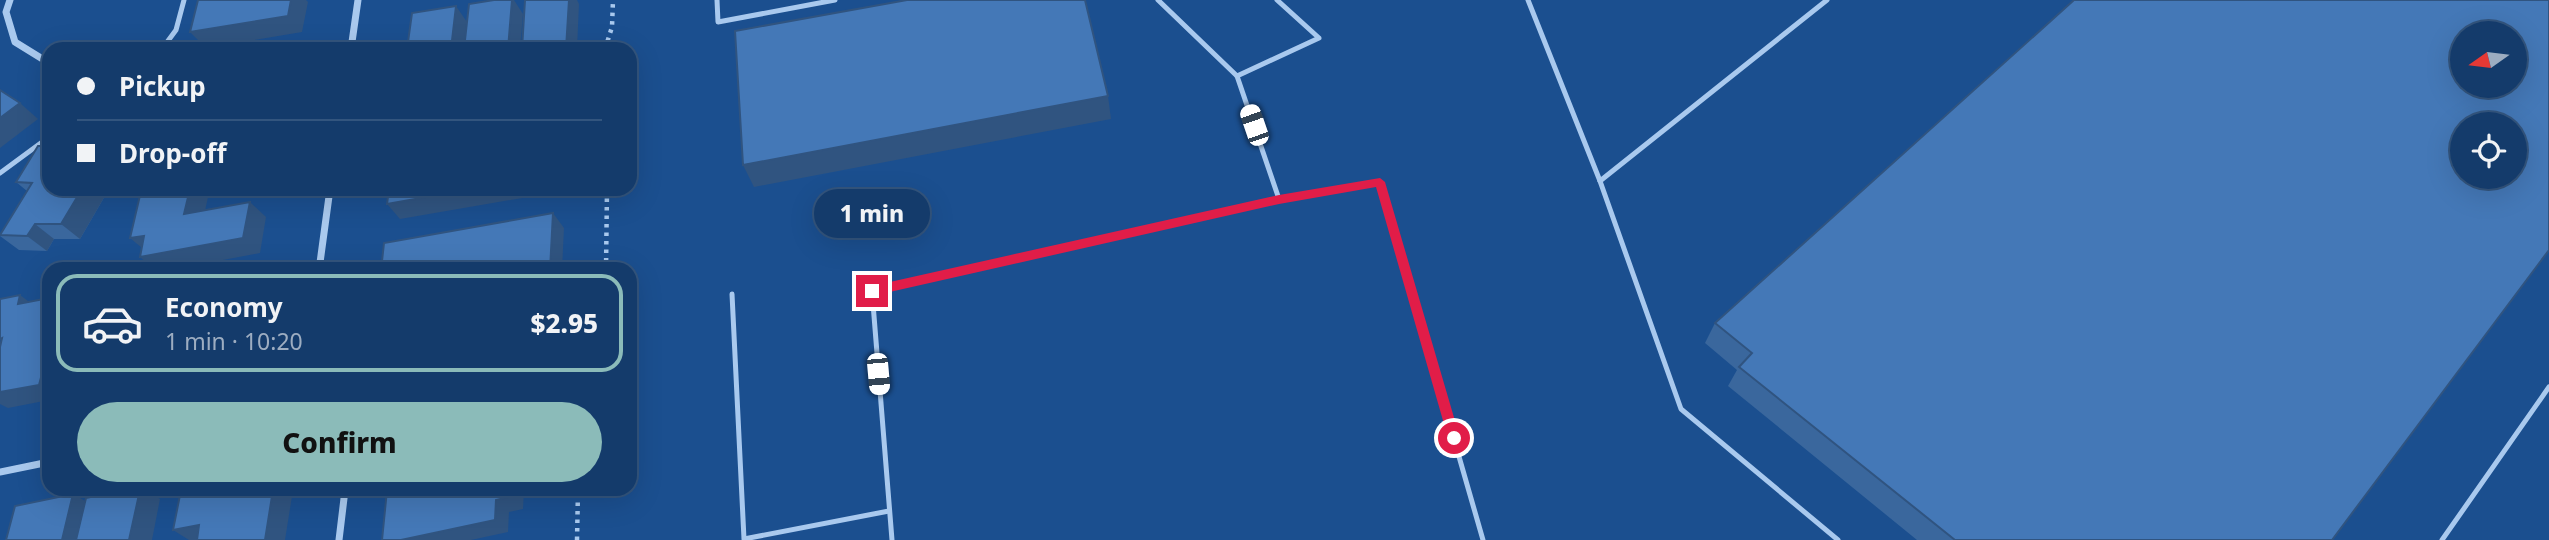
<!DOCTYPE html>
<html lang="en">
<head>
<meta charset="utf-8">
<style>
  body { margin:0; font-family:"Noto Sans",sans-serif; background:#1d4271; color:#f1f3f6; height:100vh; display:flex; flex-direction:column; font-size:26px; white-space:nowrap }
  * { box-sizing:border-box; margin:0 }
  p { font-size:23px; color:#9dadc1 }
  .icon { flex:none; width:38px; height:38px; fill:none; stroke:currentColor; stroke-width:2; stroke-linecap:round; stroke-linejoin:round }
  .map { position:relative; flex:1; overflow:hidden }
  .side { position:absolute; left:42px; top:262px; width:595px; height:234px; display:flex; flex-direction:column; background:#143b6b; border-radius:21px; box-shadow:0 7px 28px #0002,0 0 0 2px #33557e }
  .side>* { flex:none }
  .banner { position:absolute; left:42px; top:42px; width:595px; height:154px; border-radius:21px; box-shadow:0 7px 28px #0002,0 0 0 2px #33557e; display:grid; align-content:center; height:154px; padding:0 35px; background:#143b6b }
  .needle { width:46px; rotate:256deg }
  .tools { position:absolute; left:2450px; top:21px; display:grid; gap:14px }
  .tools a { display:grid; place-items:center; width:77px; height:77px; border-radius:50%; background:#143b6b; box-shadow:0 7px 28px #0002,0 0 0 2px #33557e; font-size:35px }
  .end { position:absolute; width:32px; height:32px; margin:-16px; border:9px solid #e11d48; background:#fff; box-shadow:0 0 0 4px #fff }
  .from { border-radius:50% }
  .bubble { position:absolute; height:49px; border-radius:24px; background:#143b6b; box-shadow:0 7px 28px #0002,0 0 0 2px #33557e; font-size:23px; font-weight:800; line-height:49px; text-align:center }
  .car { position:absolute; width:21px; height:42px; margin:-21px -10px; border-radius:9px; box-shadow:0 0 5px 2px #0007; background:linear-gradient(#fff 24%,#345 0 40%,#fff 0 76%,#345 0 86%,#fff 0) }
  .banner b { display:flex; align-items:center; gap:24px; height:66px; font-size:26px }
  .banner b+b { border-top:2px solid #33557e }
  .banner i { width:18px; height:18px; background:#f1f3f6 }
  ul { padding:12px 0 0; list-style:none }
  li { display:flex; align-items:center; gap:21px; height:98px; margin:0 14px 10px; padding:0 21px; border:4px solid transparent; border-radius:21px }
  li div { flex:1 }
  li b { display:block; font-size:26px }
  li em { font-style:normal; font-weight:800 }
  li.on { border-color:#8bbbb9 }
  li>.icon { width:63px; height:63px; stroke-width:1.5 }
  .action { display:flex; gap:14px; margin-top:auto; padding:14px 35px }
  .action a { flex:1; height:80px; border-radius:42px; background:#8bbbb9; color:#111; font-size:28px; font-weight:800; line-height:80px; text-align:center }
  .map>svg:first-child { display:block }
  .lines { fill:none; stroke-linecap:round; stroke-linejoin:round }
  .path { stroke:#a9c9ee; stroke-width:4.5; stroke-dasharray:3.5 5; stroke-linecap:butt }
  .lane { stroke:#a9c9ee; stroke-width:5 }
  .street { stroke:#a9c9ee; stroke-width:7 }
  .wall { fill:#3a679d }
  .shaded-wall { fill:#305480 }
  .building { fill:#4478b7; stroke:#305480; stroke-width:2; fill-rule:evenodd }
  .route { fill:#e11d48 }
</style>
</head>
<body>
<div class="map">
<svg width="2549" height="540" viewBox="0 0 2549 540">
  <rect width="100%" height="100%" fill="#1b4f8f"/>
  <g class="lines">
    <g class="path">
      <path d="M605,49L612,27L613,0"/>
      <path d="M606,270L607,189"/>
      <path d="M577,540L578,490"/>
    </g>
    <g class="lane">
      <path d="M717,0L718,22L835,0"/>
      <path d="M1158,0L1237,76L1319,38L1277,0"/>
      <path d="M1528,0L1600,181L1681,409L1838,540"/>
      <path d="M162,49L176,30L184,0"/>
      <path d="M1237,76L1279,199"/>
      <path d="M0,173L49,137"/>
      <path d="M1600,181L1827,0"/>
      <path d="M732,294L744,539L889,511"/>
      <path d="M892,540L872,291L1279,199L1380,182L1483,540"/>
      <path d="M2442,540L2549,387"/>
    </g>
    <g class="street">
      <path d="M10,0L6,12L15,42L49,63"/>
      <path d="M351,49L358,0"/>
      <path d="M319,270L330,189"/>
      <path d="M0,472L49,462"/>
      <path d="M339,540L345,490"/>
    </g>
  </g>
  <g class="wall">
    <path d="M38,146L49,189H109L80,239H54L47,251L19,250L0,236L27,191L16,182Z"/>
    <path d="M1715,323L2332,540H1917L1728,386L1737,370L1705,343Z"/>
  </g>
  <g class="shaded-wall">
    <path d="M291,0H306L308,2L302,32L206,48L190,32Z"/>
    <path d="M512,0H514L523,14L520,49H508Z"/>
    <path d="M569,0H577L579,4L577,49H566Z"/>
    <path d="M456,6L467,22L465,49H451Z"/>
    <path d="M1108,96L1111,119L754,187L743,165Z"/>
    <path d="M20,103L38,119L0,148V118Z"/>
    <path d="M82,189H109L80,239L61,224Z"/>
    <path d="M156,189H199L208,197L201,229Z"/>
    <path d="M221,189H261L228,195Z"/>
    <path d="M472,189H563V191L400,219L387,204Z"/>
    <path d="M250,202L266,217L260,253L170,270H155L140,257Z"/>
    <path d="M553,213L564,228L562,270H550Z"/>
    <path d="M35,224L54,239L47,251L27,236Z"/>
    <path d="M144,236L148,253L130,238Z"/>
    <path d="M20,295L40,310L18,304Z"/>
    <path d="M49,347V400L8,408L0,404V392Z"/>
    <path d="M140,490H146L160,499L152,540H129Z"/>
    <path d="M273,490H293L285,540H265Z"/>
    <path d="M510,490H524L523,509L509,512L508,532L471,540H401L496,500Z"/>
    <path d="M73,494L94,506L86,540H62Z"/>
    <path d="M199,525L202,540H189L173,530Z"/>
  </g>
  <g class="building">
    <path d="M198,0H291L288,16L190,32Z"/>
    <path d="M494,0H512L508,49H464L469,4Z"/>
    <path d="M525,0H569L566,49H522Z"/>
    <path d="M907,0H1085L1108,96L743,165L735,31Z"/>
    <path d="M2074,0H2549V250L2332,540H1955L1739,367L1752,353L1715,323ZM2462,33H2515V86H2462ZM2462,124H2515V177H2462Z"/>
    <path d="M456,6L451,49H407L412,13Z"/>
    <path d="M0,90L20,103L0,118Z"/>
    <path d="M38,146H49V189H82L61,224H35L27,236L0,235L32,183L16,182Z"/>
    <path d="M151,189H190L184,214L250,202L243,238L140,257L144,236L130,238L141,191Z"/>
    <path d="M389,189H472L387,204Z"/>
    <path d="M553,213L550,270H381L384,243Z"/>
    <path d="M243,265L242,270H222Z"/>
    <path d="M20,295L18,304L49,298V347L39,385L0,392V347L2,338L0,339V299Z"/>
    <path d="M123,490H140L129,540H76L86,498Z"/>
    <path d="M181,490H273L265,540H197L199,525L173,530Z"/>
    <path d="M387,490H510L509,497L496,500L495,520L401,540H382Z"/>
    <path d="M73,494L62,540H6L15,506Z"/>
  </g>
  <path class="route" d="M1380,178L1385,182L1460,438L1454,443L1448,438L1376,187L1279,204L872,296L866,291L872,286L1279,195Z"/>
</svg>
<div class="tools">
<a><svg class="needle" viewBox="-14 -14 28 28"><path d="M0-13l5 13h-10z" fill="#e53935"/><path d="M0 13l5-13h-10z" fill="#9dadc1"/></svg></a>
<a><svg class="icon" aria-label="locate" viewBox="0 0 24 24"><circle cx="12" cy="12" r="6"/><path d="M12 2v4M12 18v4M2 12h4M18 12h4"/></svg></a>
</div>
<i class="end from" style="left:1454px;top:438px"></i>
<i class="end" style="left:872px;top:291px"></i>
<div class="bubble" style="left:814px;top:189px;width:116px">1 min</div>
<i class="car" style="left:1254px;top:125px;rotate:341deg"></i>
<i class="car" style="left:878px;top:374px;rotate:175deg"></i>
<div class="banner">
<b><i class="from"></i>Pickup</b>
<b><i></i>Drop-off</b>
</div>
<section class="side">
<ul>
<li class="on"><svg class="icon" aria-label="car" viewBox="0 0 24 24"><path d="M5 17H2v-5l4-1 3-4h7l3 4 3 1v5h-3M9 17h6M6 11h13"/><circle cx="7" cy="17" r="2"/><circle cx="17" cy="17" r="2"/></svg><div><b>Economy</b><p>1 min · 10:20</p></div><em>$2.95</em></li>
</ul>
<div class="action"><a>Confirm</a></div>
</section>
</div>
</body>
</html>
